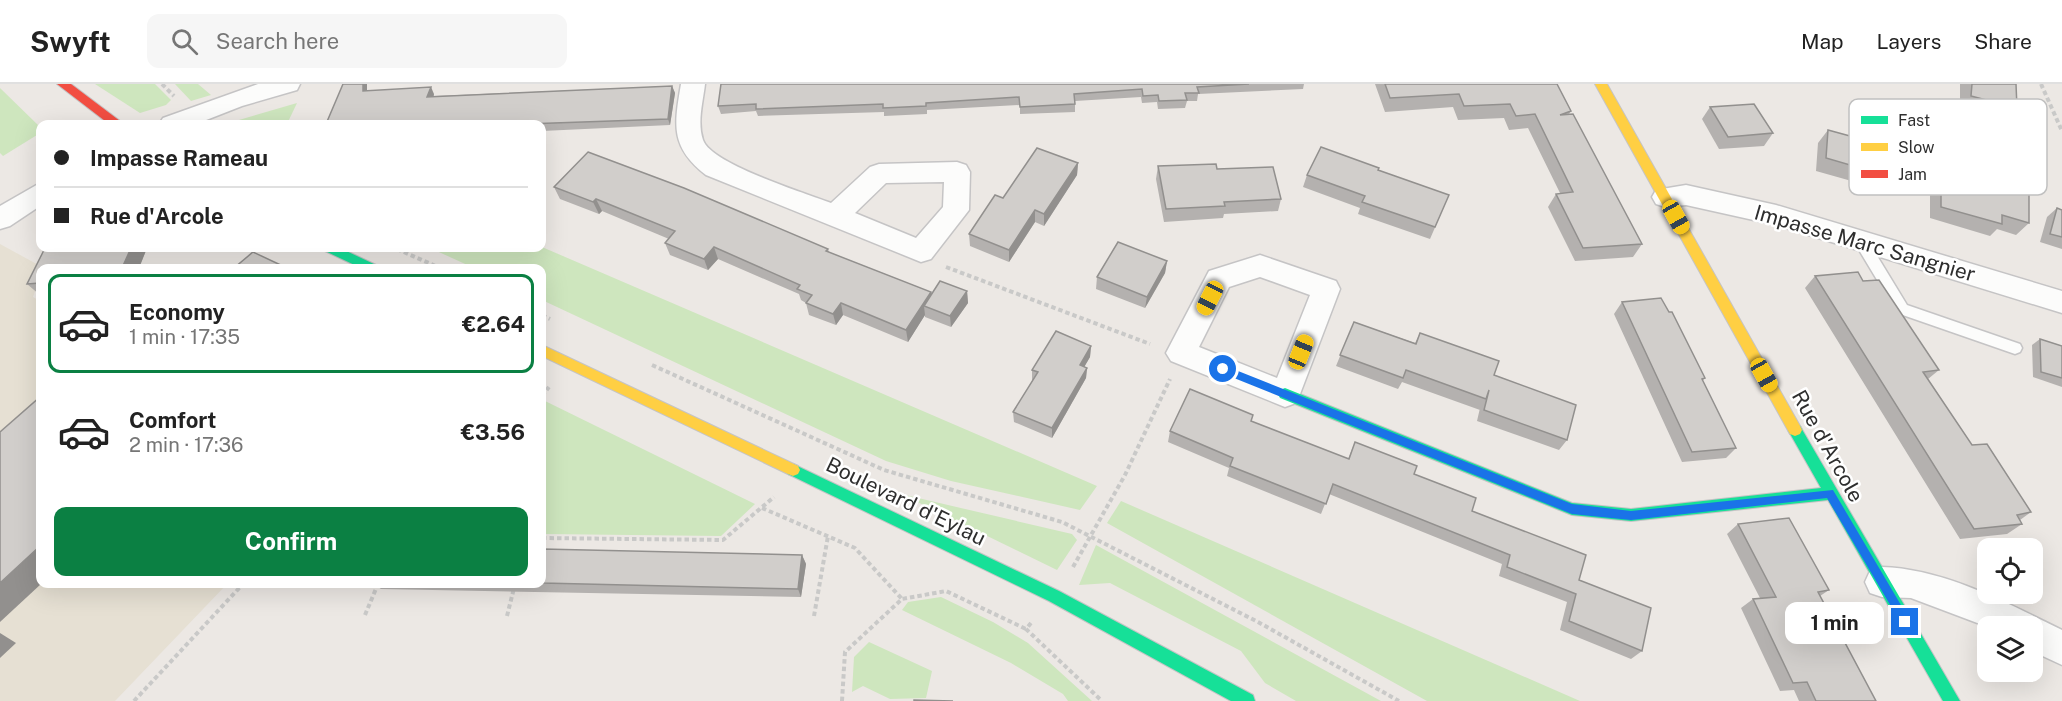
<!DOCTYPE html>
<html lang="en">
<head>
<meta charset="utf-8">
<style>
  body { margin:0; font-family:"Public Sans",sans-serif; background:#f6f6f6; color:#222; height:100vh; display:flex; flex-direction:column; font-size:22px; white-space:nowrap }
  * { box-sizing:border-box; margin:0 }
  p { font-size:20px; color:#767676 }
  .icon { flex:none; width:33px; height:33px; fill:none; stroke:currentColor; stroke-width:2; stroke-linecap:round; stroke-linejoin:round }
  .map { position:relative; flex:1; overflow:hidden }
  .sheet { position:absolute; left:36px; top:180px; width:510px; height:324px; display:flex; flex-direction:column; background:#fff; border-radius:12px; box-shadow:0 6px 24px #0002 }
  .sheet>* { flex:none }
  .banner { position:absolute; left:36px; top:36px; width:510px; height:132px; border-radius:12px; box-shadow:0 6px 24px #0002; display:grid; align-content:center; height:132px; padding:0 18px; background:#fff }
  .fabs { position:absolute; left:1977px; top:454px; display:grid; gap:12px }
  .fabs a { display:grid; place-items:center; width:66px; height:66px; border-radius:12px; background:#fff; box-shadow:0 6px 24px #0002; font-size:30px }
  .end { position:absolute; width:27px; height:27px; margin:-14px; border:8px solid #1a73e8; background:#fff; box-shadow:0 0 0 3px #fff }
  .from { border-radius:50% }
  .bubble { position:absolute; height:42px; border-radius:12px; background:#fff; box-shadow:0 6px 24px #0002; font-size:20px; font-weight:700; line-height:42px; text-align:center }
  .car { position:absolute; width:18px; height:36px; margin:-18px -9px; border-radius:8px; box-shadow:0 0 4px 2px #0007; background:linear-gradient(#f5c518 24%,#345 0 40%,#f5c518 0 76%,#345 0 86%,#f5c518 0) }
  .banner b { display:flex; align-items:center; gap:21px; height:57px; font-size:22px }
  .banner b+b { border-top:2px solid #e0e0e0 }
  .banner i { width:15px; height:15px; background:#222 }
  ul { padding:10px 0 0; list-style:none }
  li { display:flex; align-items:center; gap:18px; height:99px; margin:0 12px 9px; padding:0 6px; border:3px solid transparent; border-radius:12px }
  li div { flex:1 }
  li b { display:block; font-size:22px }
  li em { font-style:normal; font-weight:700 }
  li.selected { border-color:#0b8043 }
  li>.icon { width:54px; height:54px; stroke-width:1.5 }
  .button { display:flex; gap:12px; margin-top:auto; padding:12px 18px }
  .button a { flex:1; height:69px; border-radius:12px; background:#0b8043; color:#fff; font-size:24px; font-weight:700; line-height:69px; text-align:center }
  header { display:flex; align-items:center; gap:36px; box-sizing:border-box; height:84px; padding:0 30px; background:#fff; border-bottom:2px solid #e0e0e0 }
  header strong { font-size:28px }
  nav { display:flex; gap:33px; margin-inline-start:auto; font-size:21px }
  .search { width:420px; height:54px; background:#f6f6f6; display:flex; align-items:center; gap:15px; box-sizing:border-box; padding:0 21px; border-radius:12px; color:#767676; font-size:22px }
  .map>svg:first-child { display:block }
  .education { fill:#e6e0d3 }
  .green { fill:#cee6be }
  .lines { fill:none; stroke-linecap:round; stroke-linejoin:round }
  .lane-casing { stroke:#c5c4c5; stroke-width:3 }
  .street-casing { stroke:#c5c4c5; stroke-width:3 }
  .fast-casing { stroke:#c5c4c5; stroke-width:2 }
  .slow-casing { stroke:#c5c4c5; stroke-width:2 }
  .jam-casing { stroke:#c5c4c5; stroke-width:2 }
  .path { stroke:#c9c9c8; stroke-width:4; stroke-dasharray:4.5 3; stroke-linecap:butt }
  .lane { fill:#fcfcfb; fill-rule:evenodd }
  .street { fill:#fcfcfb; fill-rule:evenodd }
  .fast { fill:#16e098; fill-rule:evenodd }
  .slow { fill:#ffcf43; fill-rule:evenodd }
  .jam { fill:#f24e42; fill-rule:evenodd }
  .wall { fill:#b4b1af }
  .shaded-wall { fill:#92908e }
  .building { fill:#d1cecb; stroke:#92908e; stroke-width:1.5 }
  .route { fill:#1a73e8 }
  .labels { text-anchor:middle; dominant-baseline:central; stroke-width:5; stroke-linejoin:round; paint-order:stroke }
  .street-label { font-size:21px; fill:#2e2e2e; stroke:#fff }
  .key { fill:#fff; stroke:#c0c0c0; stroke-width:1.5 }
  .key-label { font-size:16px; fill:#2e2e2e }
</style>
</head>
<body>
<header>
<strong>Swyft</strong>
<div class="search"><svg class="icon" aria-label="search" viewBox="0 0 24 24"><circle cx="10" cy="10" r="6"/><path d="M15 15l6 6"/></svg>Search here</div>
<nav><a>Map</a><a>Layers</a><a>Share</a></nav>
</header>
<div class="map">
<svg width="2062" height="617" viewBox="0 0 2062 617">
  <rect width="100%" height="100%" fill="#ece8e4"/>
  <path class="education" d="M0,160L44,184H40V194L33,213L40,217V500H227L115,617H0Z"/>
  <g class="green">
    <path d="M95,0H155L171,16L166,21L140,29Z"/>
    <path d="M175,0H198L211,11L191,17Z"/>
    <path d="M0,4L40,43L37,51L3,72L0,69Z"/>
    <path d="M297,19L287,40H232V38Z"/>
    <path d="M542,163L1097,402L1080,426L951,397L886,377L542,216V184H474L430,164Z"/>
    <path d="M543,316L755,420L721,452L542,450Z"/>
    <path d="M901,410L1072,450L1077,456L1057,486Z"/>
    <path d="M1121,417L1580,617H1427L1107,439Z"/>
    <path d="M1096,461L1381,617H1296L1265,599L1241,567L1110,499L1079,501Z"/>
    <path d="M941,513L993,538L1028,559L1092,617H1068L1063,610L1011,579L902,526L908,518Z"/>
    <path d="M869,558L932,587L926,614L890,615L863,602L852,608L854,573Z"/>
  </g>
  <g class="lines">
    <g class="lane-casing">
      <path id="lane" d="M1860,151L1865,152L1907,221L2020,260L2022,264L2020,268L2015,270L1897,229L1853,156Z"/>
    </g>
    <g class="street-casing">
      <g id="street">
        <path d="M258,0H300L297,6L242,22L196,40H159L163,34Z"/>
        <path d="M681,0H705C703,18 697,38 703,56C711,80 805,109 831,119L870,83L879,80L957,78L966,81L970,88L969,126L931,175L921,178L706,91C670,63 674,41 681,0ZM944,98L943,123L916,154L855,129L886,99Z"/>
        <path d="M40,99V122L10,142L0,145V122Z"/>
        <path d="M1686,101L1776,121L2062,207V229L1776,141L1686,121L1665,123L1656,120L1652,113L1656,106Z"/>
        <path d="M1260,171L1336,197L1340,205L1300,310L1296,319L1285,323L1171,277L1166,269L1209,187ZM1260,193L1310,211L1277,294L1199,263L1229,203Z"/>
        <path d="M1882,483C1945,485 2007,519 2062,546V581L2032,567V543H1988L1911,514L1882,513L1870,509L1865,498L1870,487Z"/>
      </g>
    </g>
    <g class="fast-casing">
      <g id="fast">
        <path d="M323,164H340L376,181L378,184H361L325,167Z"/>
        <path d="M1285,304L1572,419L1631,425L1821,404L1788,346L1790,342L1795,340L1800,342L1960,617H1943L1828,416L1631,437L1572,431L1280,314L1278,310L1280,306Z"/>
        <path d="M793,380L1059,507L1253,611L1255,617H1231L1049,517L788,390L786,386L788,382Z"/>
      </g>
    </g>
    <g class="slow-casing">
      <g id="slow">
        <path d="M1595,0H1607L1800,342L1802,346L1800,350L1795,352L1790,350Z"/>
        <path d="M542,261L798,382L800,386L798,390L793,392L788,390L542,272Z"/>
      </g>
    </g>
    <g class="jam-casing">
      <path id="jam" d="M57,0H71L120,37L121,40H109Z"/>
    </g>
    <g class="path">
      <path d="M162,0L174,12"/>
      <path d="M2041,0L2062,47"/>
      <path d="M397,165L440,184"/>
      <path d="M946,183L1150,260"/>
      <path d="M542,231L550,235"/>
      <path d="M652,281L884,386L1062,438L1258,538L1399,617"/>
      <path d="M542,312L549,303"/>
      <path d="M762,424L855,464L902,515"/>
      <path d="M542,454L723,456L774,413"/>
      <path d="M1073,483L1125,391L1170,295"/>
      <path d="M365,531L378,500"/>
      <path d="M507,532L515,500"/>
      <path d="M814,532L828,452"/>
      <path d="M1031,539L1026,545L1102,617"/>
      <path d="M134,617L243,500"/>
      <path d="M842,617L845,568L902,515L946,507L1026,545"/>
    </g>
    <use href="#lane" class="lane"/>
    <use href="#street" class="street"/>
    <use href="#fast" class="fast"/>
    <use href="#slow" class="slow"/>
    <use href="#jam" class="jam"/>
  </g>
  <g class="wall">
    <path d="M343,0H367V6L434,10V12L672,2L675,9L670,41L542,47V40H326Z"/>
    <path d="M721,0H1304L1303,5L1198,10L1197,17H1187L1185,24L1158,25L1157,18L1142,19L1141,13L1075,17V28L1020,30V21L927,26V30L884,32V28L758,32L756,27L721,30L718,22Z"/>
    <path d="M1375,0H1557L1571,27L1569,30L1642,160L1633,173L1575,177L1548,123L1556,110L1560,109L1528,44L1509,46L1504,34L1458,36L1453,23L1385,28Z"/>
    <path d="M1960,0H2016L2017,24L2005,36L1960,25Z"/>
    <path d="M1710,23L1773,49L1764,62L1719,65L1702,35Z"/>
    <path d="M1862,42L1898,95L1887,107L1816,87L1818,59L1828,46L1852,53Z"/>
    <path d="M1078,79L1077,91L1044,142L1035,138L1009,178L970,162L969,150L1003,114Z"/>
    <path d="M1158,82L1217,85L1281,115L1278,127L1224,130L1223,134L1164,138L1156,95Z"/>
    <path d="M1971,82L2029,139L2016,151L1997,145L1990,152L1930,134V107L1941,95L1959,100V94Z"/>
    <path d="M1378,86L1449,111L1430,155L1358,130L1360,124L1303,103L1307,91Z"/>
    <path d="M554,103L828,165L829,168L931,208L932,210L967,207L968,219L951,243L925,233V231L908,258L843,231L836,241L809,231L806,219L801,216L799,210L718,175L708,186L670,171L665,159L669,155L602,127L599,130L560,115Z"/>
    <path d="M2057,124L2062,126V165L2040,158L2047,133Z"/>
    <path d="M45,164H147L139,184H40V211L27,200Z"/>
    <path d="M1167,177L1165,189L1145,224L1096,205L1097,193Z"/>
    <path d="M1815,192L1863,197L1939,286L1928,295L1972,361L2031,428L2020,436L2022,440L2007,450L1960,455L1805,204Z"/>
    <path d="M1622,218L1705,294L1702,297L1736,364L1726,374L1682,378L1614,230Z"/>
    <path d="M1354,238L1415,259L1420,249L1494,291L1567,356L1559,366L1477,337L1480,324V326L1402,298L1398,305L1336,282Z"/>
    <path d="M2040,255L2062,262V303L2033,293L2032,261Z"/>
    <path d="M1091,262L1090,273L1084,283L1087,284L1086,294L1052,354L1014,338L1013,328L1033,296H1032V286Z"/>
    <path d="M1253,331L1251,337L1348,375L1355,358L1414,390L1579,496L1642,567L1631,575L1560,546L1567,518L1499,492L1502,480L1329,410L1321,430L1227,392L1229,384L1168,358L1170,347Z"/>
    <path d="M1738,440L1829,506L1820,512L1876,617H1799L1794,606L1780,607L1741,524L1753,515L1760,514L1727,450Z"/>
    <path d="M802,471L806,480L801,513L381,505L374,500H542Z"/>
  </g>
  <g class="shaded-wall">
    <path d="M363,0H367V13L363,7Z"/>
    <path d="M672,2L675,9L670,41L668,35Z"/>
    <path d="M431,3L434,10L431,19L427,13Z"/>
    <path d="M1078,79L1077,91L1044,142V130Z"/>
    <path d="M596,115L602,127L599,130L593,118Z"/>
    <path d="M1035,126V138L1009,178V166Z"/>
    <path d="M714,163L718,175L708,186L704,175Z"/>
    <path d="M131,164H147L139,184H122Z"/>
    <path d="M1167,177L1165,189L1145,224L1147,213Z"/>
    <path d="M967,207L968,219L951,243L950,232Z"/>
    <path d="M931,208L933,219L924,222L925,231L908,258L906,246Z"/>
    <path d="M841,219L843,231L836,241L833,230Z"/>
    <path d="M1091,262L1090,273L1079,292L1080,281Z"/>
    <path d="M1087,284L1086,294L1052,354V344Z"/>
    <path d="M40,462L41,500L0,538V499Z"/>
    <path d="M802,471L806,480L801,513L798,505Z"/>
    <path d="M0,549L16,559L0,574Z"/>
  </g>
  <g class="building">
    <path d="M343,0H363V7L431,3L427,13L672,2L668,35L525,40H326Z"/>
    <path d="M721,0H1249L1197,3L1199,9H1185L1187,16L1159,17L1158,11L1143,12L1142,5L1074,10L1075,20L1020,23L1019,13L926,19V22L883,24V20L756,25V20L718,22Z"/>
    <path d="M1385,0H1557L1571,27L1560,31L1573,30L1642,160L1583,164L1556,110L1573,108L1535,30L1516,32L1510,20L1464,22L1459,10L1390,14Z"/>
    <path d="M1972,0H2016L2017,24L1971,12Z"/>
    <path d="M1754,20L1773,49L1728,53L1710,23Z"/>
    <path d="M1862,42L1901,52L1898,95L1826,74L1828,46L1861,55Z"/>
    <path d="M1321,63L1379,84L1378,86L1449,111L1435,143L1362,118L1365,112L1307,91Z"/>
    <path d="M1037,64L1078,79L1044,130L1035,126L1009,166L969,150L995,111L1003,114Z"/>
    <path d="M588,68L684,104L828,165L826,167L931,208L906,246L841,219L833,230L806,219L812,211L797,205L800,201L714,163L704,175L665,159L675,147L596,115L593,118L554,103Z"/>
    <path d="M1216,80L1217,85L1273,83L1281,115L1224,118L1225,122L1166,125L1158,82Z"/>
    <path d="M1971,82L2029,99V139L2002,131V140L1941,123V95L1971,103Z"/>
    <path d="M2057,124L2062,126V153L2050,150Z"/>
    <path d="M1118,158L1167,177L1147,213L1097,193Z"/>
    <path d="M45,164H131L122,184H40V199L27,200Z"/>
    <path d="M253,168L287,184H234Z"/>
    <path d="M1858,188L1863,197L1879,196L1939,286L1923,288L1972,361L1987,360L2031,428L2017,431L2022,440L1974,445L1815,192Z"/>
    <path d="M940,197L967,207L950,232L924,222Z"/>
    <path d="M1661,214L1669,228H1672L1705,294L1702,295L1736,364L1692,368L1622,218Z"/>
    <path d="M1354,238L1416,260L1420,249L1499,277L1494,291L1576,321L1567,356L1484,326L1489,306L1486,315L1406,286L1403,294L1340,271Z"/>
    <path d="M1056,247L1091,262L1080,281L1087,284L1052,344L1013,328L1038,288L1032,286Z"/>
    <path d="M2040,255L2062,262V294L2041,288Z"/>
    <path d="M1190,305L1253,331L1251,337L1349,375L1355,358L1417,382L1414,390L1476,414L1472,427L1586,471L1579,496L1651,524L1642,567L1569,537L1576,510L1507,483L1510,471L1333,400L1326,420L1230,382L1233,374L1170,347Z"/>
    <path d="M40,313V462L0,499V348Z"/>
    <path d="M1789,434L1829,506L1818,508L1876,617H1816L1807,598L1793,599L1753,515L1776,513L1738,440Z"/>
    <path d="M542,465L802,471L798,505L542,499Z"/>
    <path d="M914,616L953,617H914Z"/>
  </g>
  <path class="route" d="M1223,281L1572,420L1631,427L1833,406L1911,538L1909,541H1902L1827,414L1631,436L1572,430L1219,288V282Z"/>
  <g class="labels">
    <g class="street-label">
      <text transform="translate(1865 159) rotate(16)">Impasse Marc Sangnier</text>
      <text transform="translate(1828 362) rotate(61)">Rue d'Arcole</text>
      <text transform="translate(906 417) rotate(26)">Boulevard d'Eylau</text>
    </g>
  </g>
  <rect x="1849" y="15" width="198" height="96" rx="9" class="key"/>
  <rect x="1861" y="32" width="27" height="8" fill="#16e098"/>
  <rect x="1861" y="59" width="27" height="8" fill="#ffcf43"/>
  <rect x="1861" y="86" width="27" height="8" fill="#f24e42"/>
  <g class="key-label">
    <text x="1898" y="42">Fast</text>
    <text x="1898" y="69">Slow</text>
    <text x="1898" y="96">Jam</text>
  </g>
</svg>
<div class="fabs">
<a><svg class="icon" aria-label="locate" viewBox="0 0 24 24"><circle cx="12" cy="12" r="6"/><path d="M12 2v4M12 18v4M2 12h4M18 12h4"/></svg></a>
<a><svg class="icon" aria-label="layers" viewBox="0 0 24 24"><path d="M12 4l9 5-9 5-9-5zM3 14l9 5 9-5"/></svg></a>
</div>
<i class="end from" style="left:1223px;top:285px"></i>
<i class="end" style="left:1905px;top:538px"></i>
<div class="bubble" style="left:1785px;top:518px;width:99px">1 min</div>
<i class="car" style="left:1676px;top:133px;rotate:151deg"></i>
<i class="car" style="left:1210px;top:214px;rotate:207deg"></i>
<i class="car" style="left:1301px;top:268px;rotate:22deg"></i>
<i class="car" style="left:1764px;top:291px;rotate:151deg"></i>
<div class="banner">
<b><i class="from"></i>Impasse Rameau</b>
<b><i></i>Rue d'Arcole</b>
</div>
<section class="sheet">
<ul>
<li class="selected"><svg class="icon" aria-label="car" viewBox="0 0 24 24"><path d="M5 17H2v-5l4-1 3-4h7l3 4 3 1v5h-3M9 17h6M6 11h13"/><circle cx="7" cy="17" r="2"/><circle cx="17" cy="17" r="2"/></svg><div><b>Economy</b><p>1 min · 17:35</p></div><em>€2.64</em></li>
<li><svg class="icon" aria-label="car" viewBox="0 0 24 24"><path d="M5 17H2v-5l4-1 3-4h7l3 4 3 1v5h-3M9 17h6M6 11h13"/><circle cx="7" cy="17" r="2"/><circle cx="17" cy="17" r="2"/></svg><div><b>Comfort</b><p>2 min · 17:36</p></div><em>€3.56</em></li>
</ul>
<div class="button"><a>Confirm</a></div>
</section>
</div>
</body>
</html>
